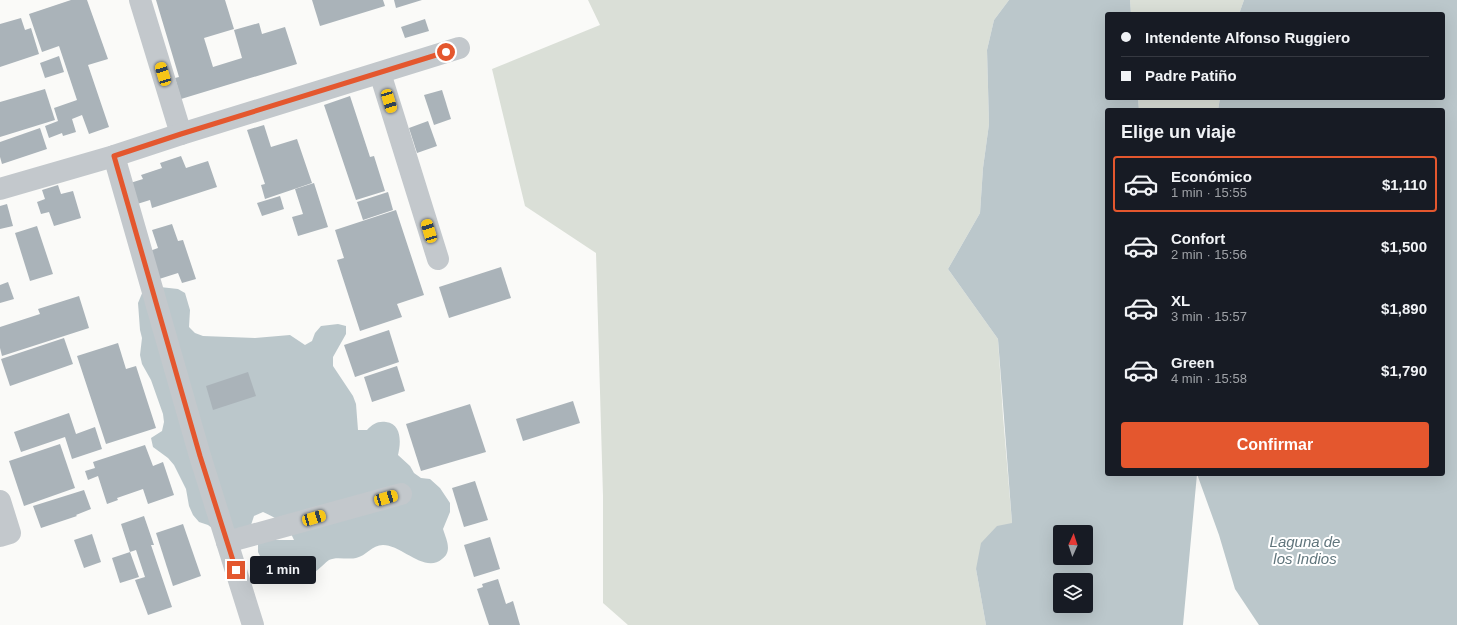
<!DOCTYPE html>
<html lang="es">
<head>
<meta charset="utf-8">
<style>
  body { margin:0; font-family:Helvetica,sans-serif; background:#242831; color:#f1f3f6; height:100vh; display:flex; flex-direction:column; font-size:15px; white-space:nowrap }
  * { box-sizing:border-box; margin:0 }
  p { font-size:13px; color:#9ea1a6 }
  .icon { flex:none; width:22px; height:22px; fill:none; stroke:currentColor; stroke-width:2; stroke-linecap:round; stroke-linejoin:round }
  .map { position:relative; flex:1; overflow:hidden }
  .side { position:absolute; left:1105px; top:108px; width:340px; height:368px; display:flex; flex-direction:column; background:#171b24; border-radius:4px; box-shadow:0 4px 16px #0002 }
  .side>* { flex:none }
  .top-card { position:absolute; left:1105px; top:12px; width:340px; height:88px; border-radius:4px; box-shadow:0 4px 16px #0002; display:grid; align-content:center; height:88px; padding:0 16px; background:#171b24 }
  .needle { width:26px; rotate:3deg }
  .buttons { position:absolute; left:1053px; top:525px; display:grid; gap:8px }
  .buttons a { display:grid; place-items:center; width:40px; height:40px; border-radius:4px; background:#171b24; box-shadow:0 4px 16px #0002; font-size:20px }
  .end { position:absolute; width:18px; height:18px; margin:-9px; border:5px solid #e4572e; background:#fff; box-shadow:0 0 0 2px #fff }
  .from { border-radius:50% }
  .bubble { position:absolute; height:28px; border-radius:4px; background:#171b24; box-shadow:0 4px 16px #0002; font-size:13px; font-weight:800; line-height:28px; text-align:center }
  .car { position:absolute; width:12px; height:24px; margin:-12px -6px; border-radius:5px; box-shadow:0 0 3px 1px #0007; background:linear-gradient(#f5c518 24%,#345 0 40%,#f5c518 0 76%,#345 0 86%,#f5c518 0) }
  .top-card b { display:flex; align-items:center; gap:14px; height:38px; font-size:15px }
  .top-card b+b { border-top:1px solid #363941 }
  .top-card i { width:10px; height:10px; background:#f1f3f6 }
  ul { padding:0; list-style:none }
  li { display:flex; align-items:center; gap:12px; height:56px; margin:0 8px 6px; padding:0 8px; border:2px solid transparent; border-radius:4px }
  li div { flex:1 }
  li b { display:block; font-size:15px }
  li em { font-style:normal; font-weight:800 }
  li.selected { border-color:#e4572e }
  li>.icon { width:36px; height:36px; stroke-width:1.5 }
  h2 { padding:0 16px; font-size:18px; line-height:48px }
  .cta { display:flex; gap:8px; margin-top:auto; padding:8px 16px }
  .cta a { flex:1; height:46px; border-radius:4px; background:#e4572e; color:#fff; font-size:16px; font-weight:800; line-height:46px; text-align:center }
  .map>svg:first-child { display:block }
  .green { fill:#dadfd7 }
  .water { fill:#bbc7cb; fill-rule:evenodd }
  .building { fill:#aab3b9 }
  .lines { fill:none; stroke-linecap:round; stroke-linejoin:round }
  .minor { stroke:#c3c8cc; stroke-width:22 }
  .route { stroke:#e4572e; stroke-width:5 }
  .labels { text-anchor:middle; dominant-baseline:central; stroke-width:4; stroke-linejoin:round; paint-order:stroke }
  .water-label { font-size:15px; font-style:italic; fill:#60757c; stroke:#fff }
</style>
</head>
<body>
<div class="map">
<svg width="1457" height="625" viewBox="0 0 1457 625">
  <rect width="100%" height="100%" fill="#fafaf8"/>
  <g class="green">
    <path d="M588,0H1009L994,20L987,50L989,124L983,168L980,213L948,269L998,339L1003,416L1012,523L976,569L986,625H628L603,603V496L596,253L525,206L492,69L600,25Z"/>
    <path d="M1130,0H1244L1239,14H1131Z"/>
    <path d="M1138,98H1220L1218,110H1139Z"/>
  </g>
  <g class="water">
    <path d="M1009,0H1130L1131,14H1107V98H1138L1139,110H1107V474H1443V110H1218L1220,98H1443V14H1239L1244,0H1457V625H1259L1235,589L1219,535L1197,474L1183,625H986L976,569L981,543L997,526L1012,523L998,339L948,269L980,213L983,168L989,124L987,50L994,20ZM1060,532H1086V558H1060ZM1060,580H1086V606H1060Z"/>
    <path d="M151,286L178,289L185,293L190,310L189,327L195,333L203,336L255,338L290,335L305,345L312,341L315,333L321,326L338,324L346,326V334L333,357V366L353,396L356,404L358,430H367C373,424 377,421 386,422C402,424 401,443 398,455L410,466L414,473L421,478L430,479L440,488L450,503V512L443,529C446,539 453,551 442,559C425,574 402,545 383,545C372,545 366,556 356,558C348,560 336,556 329,560C326,562 319,569 315,572H306L280,563L262,560L258,552V543L267,540H294C287,523 278,519 263,512L254,516L251,525L244,529L216,531L208,525L199,522L193,515L189,506L186,489L174,465L168,458L153,447L151,438L162,431L164,422L163,414L151,380L142,364L140,355L142,338L140,330L138,303L143,291Z"/>
  </g>
  <g class="building">
    <path d="M71,0H87L108,59L88,65L109,127L89,134L82,115L72,119L76,132L63,136L62,133L49,138L45,126L58,121L54,108L77,100L59,46L42,52L29,14Z"/>
    <path d="M156,0H225L234,29L204,38L213,67L242,58L234,30L259,23L262,34L285,27L297,64L181,99L175,78L179,77Z"/>
    <path d="M312,0H383L385,6L320,26Z"/>
    <path d="M394,0H422L396,8Z"/>
    <path d="M21,18L25,30L31,28L39,54L0,67V24Z"/>
    <path d="M425,19L429,31L405,38L401,27Z"/>
    <path d="M59,56L64,72L45,78L40,63Z"/>
    <path d="M45,89L55,120L0,137V102Z"/>
    <path d="M442,90L451,119L434,125L424,95Z"/>
    <path d="M350,96L370,157L374,156L385,191L356,200L324,105Z"/>
    <path d="M428,121L437,146L417,153L409,128Z"/>
    <path d="M264,125L271,147L297,139L312,183L265,199L261,185L265,184L247,130Z"/>
    <path d="M40,128L47,149L2,164L0,157V142Z"/>
    <path d="M181,156L186,168L208,161L217,187L152,208L150,200L134,205L127,184L143,179L141,175L162,168L160,163Z"/>
    <path d="M314,183L328,227L298,236L292,217L303,214L295,189Z"/>
    <path d="M58,185L61,194L73,191L81,218L54,226L49,212L41,214L37,202L45,199L42,190Z"/>
    <path d="M388,192L393,210L363,220L357,202Z"/>
    <path d="M280,196L284,209L262,216L257,203Z"/>
    <path d="M7,204L13,226L0,229V206Z"/>
    <path d="M396,210L424,295L397,304L402,317L360,331L337,260L344,258L335,230Z"/>
    <path d="M172,224L178,241L183,240L196,279L182,283L178,273L156,280L147,252L158,248L152,230Z"/>
    <path d="M37,226L53,274L30,281L15,233Z"/>
    <path d="M501,267L511,298L449,318L439,287Z"/>
    <path d="M8,282L14,299L0,303V285Z"/>
    <path d="M79,296L89,328L2,356L0,348V327L40,314L38,309Z"/>
    <path d="M389,330L399,362L355,377L344,345Z"/>
    <path d="M64,338L73,364L10,386L1,359Z"/>
    <path d="M118,343L126,369L136,366L156,428L106,444L77,356Z"/>
    <path d="M397,366L405,391L372,402L364,377Z"/>
    <path d="M248,372L256,396L213,410L206,386Z"/>
    <path d="M573,401L580,423L523,441L516,419Z"/>
    <path d="M470,404L486,452L421,471L406,424Z"/>
    <path d="M69,413L76,434L95,427L102,449L72,459L65,437L21,452L14,432Z"/>
    <path d="M60,444L75,488L24,506L9,461Z"/>
    <path d="M145,445L153,466L163,462L174,495L148,504L143,489L117,498L118,500L107,504L98,476L88,480L85,471L95,468L93,462Z"/>
    <path d="M475,481L488,520L464,527L452,488Z"/>
    <path d="M84,490L91,509L76,515L77,516L41,528L33,506Z"/>
    <path d="M144,516L154,545H151L172,607L148,615L135,580L145,577L136,550L130,552L121,524Z"/>
    <path d="M183,524L201,576L173,586L156,533Z"/>
    <path d="M92,534L101,562L84,568L74,540Z"/>
    <path d="M490,537L500,569L474,577L464,545Z"/>
    <path d="M130,552L139,577L120,583L112,558Z"/>
    <path d="M498,579L506,604L513,601L520,625H489L477,589L483,587L482,584Z"/>
  </g>
  <g class="lines">
    <g class="minor">
      <path d="M140,0L181,134"/>
      <path d="M380,73L438,259"/>
      <path d="M114,156L200,456L253,625"/>
      <path d="M0,189L114,156L181,134L459,48"/>
      <path d="M0,501L10,533L0,536"/>
      <path d="M227,542L401,494"/>
    </g>
  </g>
  <g class="lines">
    <path class="route" d="M236,570L200,456L114,156L181,134L446,52"/>
  </g>
  <g class="labels">
    <g class="water-label">
      <text x="1305" y="541">Laguna de<tspan x="1305" dy="17">los Indios</tspan></text>
    </g>
  </g>
</svg>
<div class="buttons">
<a><svg class="needle" viewBox="-14 -14 28 28"><path d="M0-13l5 13h-10z" fill="#e53935"/><path d="M0 13l5-13h-10z" fill="#9ea1a6"/></svg></a>
<a><svg class="icon" aria-label="layers" viewBox="0 0 24 24"><path d="M12 4l9 5-9 5-9-5zM3 14l9 5 9-5"/></svg></a>
</div>
<i class="end from" style="left:446px;top:52px"></i>
<i class="end" style="left:236px;top:570px"></i>
<div class="bubble" style="left:250px;top:556px;width:66px">1 min</div>
<i class="car" style="left:163px;top:74px;rotate:343deg"></i>
<i class="car" style="left:389px;top:101px;rotate:163deg"></i>
<i class="car" style="left:429px;top:231px;rotate:343deg"></i>
<i class="car" style="left:386px;top:498px;rotate:74deg"></i>
<i class="car" style="left:314px;top:518px;rotate:74deg"></i>
<div class="top-card">
<b><i class="from"></i>Intendente Alfonso Ruggiero</b>
<b><i></i>Padre Patiño</b>
</div>
<section class="side">
<h2>Elige un viaje</h2>
<ul>
<li class="selected"><svg class="icon" aria-label="car" viewBox="0 0 24 24"><path d="M5 17H2v-5l4-1 3-4h7l3 4 3 1v5h-3M9 17h6M6 11h13"/><circle cx="7" cy="17" r="2"/><circle cx="17" cy="17" r="2"/></svg><div><b>Económico</b><p>1 min · 15:55</p></div><em>$1,110</em></li>
<li><svg class="icon" aria-label="car" viewBox="0 0 24 24"><path d="M5 17H2v-5l4-1 3-4h7l3 4 3 1v5h-3M9 17h6M6 11h13"/><circle cx="7" cy="17" r="2"/><circle cx="17" cy="17" r="2"/></svg><div><b>Confort</b><p>2 min · 15:56</p></div><em>$1,500</em></li>
<li><svg class="icon" aria-label="car" viewBox="0 0 24 24"><path d="M5 17H2v-5l4-1 3-4h7l3 4 3 1v5h-3M9 17h6M6 11h13"/><circle cx="7" cy="17" r="2"/><circle cx="17" cy="17" r="2"/></svg><div><b>XL</b><p>3 min · 15:57</p></div><em>$1,890</em></li>
<li><svg class="icon" aria-label="car" viewBox="0 0 24 24"><path d="M5 17H2v-5l4-1 3-4h7l3 4 3 1v5h-3M9 17h6M6 11h13"/><circle cx="7" cy="17" r="2"/><circle cx="17" cy="17" r="2"/></svg><div><b>Green</b><p>4 min · 15:58</p></div><em>$1,790</em></li>
</ul>
<div class="cta"><a>Confirmar</a></div>
</section>
</div>
</body>
</html>
